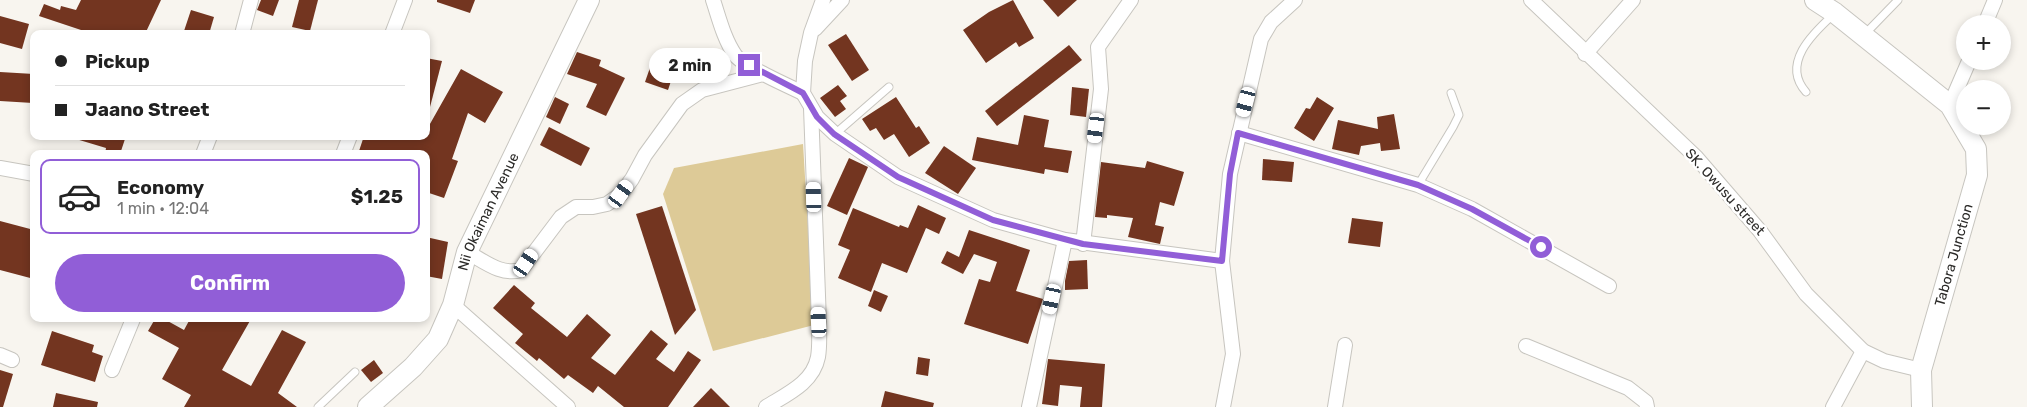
<!DOCTYPE html>
<html lang="en">
<head>
<meta charset="utf-8">
<style>
  body { margin:0; font-family:Rubik,sans-serif; background:#f2f2f2; color:#222; height:100vh; display:flex; flex-direction:column; font-size:19px; white-space:nowrap }
  * { box-sizing:border-box; margin:0 }
  p { font-size:16px; color:#767676 }
  .icon { flex:none; width:28px; height:28px; fill:none; stroke:currentColor; stroke-width:2; stroke-linecap:round; stroke-linejoin:round }
  .map { position:relative; flex:1; overflow:hidden }
  .panel { position:absolute; left:30px; top:150px; width:400px; height:172px; display:flex; flex-direction:column; background:#fff; border-radius:10px; box-shadow:0 2px 8px #0003 }
  .panel>* { flex:none }
  .hud { position:absolute; left:30px; top:30px; width:400px; height:110px; border-radius:10px; box-shadow:0 2px 8px #0003; display:grid; align-content:center; height:110px; padding:0 25px; background:#fff }
  .controls { position:absolute; left:1956px; top:15px; display:grid; gap:10px }
  .controls a { display:grid; place-items:center; width:55px; height:55px; border-radius:50%; background:#fff; box-shadow:0 2px 8px #0003; font-size:25px }
  .end { position:absolute; width:22px; height:22px; margin:-11px; border:6px solid #915ed7; background:#fff; box-shadow:0 0 0 2px #fff }
  .from { border-radius:50% }
  .bubble { position:absolute; height:35px; border-radius:18px; background:#fff; box-shadow:0 2px 8px #0003; font-size:16px; font-weight:700; line-height:35px; text-align:center }
  .car { position:absolute; width:15px; height:30px; margin:-15px -8px; border-radius:6px; box-shadow:0 0 4px 1px #0007; background:linear-gradient(#fff 24%,#345 0 40%,#fff 0 76%,#345 0 86%,#fff 0) }
  .hud b { display:flex; align-items:center; gap:18px; height:48px; font-size:19px }
  .hud b+b { border-top:1px solid #e0e0e0 }
  .hud i { width:12px; height:12px; background:#222 }
  ul { padding:9px 0 0; list-style:none }
  li { display:flex; align-items:center; gap:15px; height:75px; margin:0 10px 8px; padding:0 15px; border:2px solid transparent; border-radius:10px }
  li div { flex:1 }
  li b { display:block; font-size:19px }
  li em { font-style:normal; font-weight:700 }
  li.current { border-color:#915ed7 }
  li>.icon { width:45px; height:45px; stroke-width:1.5 }
  .button { display:flex; gap:10px; margin-top:auto; padding:10px 25px }
  .button a { flex:1; height:58px; border-radius:30px; background:#915ed7; color:#fff; font-size:20px; font-weight:700; line-height:58px; text-align:center }
  .map>svg:first-child { display:block }
  .green { fill:#ddca97 }
  .building { fill:#733520 }
  .lines { fill:none; stroke-linecap:round; stroke-linejoin:round }
  .lane-casing { stroke:#c7c5bf; stroke-width:9 }
  .street-casing { stroke:#c7c5bf; stroke-width:16 }
  .secondary-casing { stroke:#c7c5bf; stroke-width:22 }
  .lane { stroke:#fff; stroke-width:7 }
  .street { stroke:#fff; stroke-width:14 }
  .secondary { stroke:#fff; stroke-width:20 }
  .route { stroke:#915ed7; stroke-width:6 }
  .labels { text-anchor:middle; dominant-baseline:central; stroke-width:5; stroke-linejoin:round; paint-order:stroke }
  .street-label { font-size:14px; fill:#2c2b29; stroke:#fff }
</style>
</head>
<body>
<div class="map">
<svg width="2027" height="407" viewBox="0 0 2027 407">
  <rect width="100%" height="100%" fill="#f8f5ef"/>
  <path class="green" d="M803,144L814,325L713,351L663,194L674,168Z"/>
  <g class="building">
    <path d="M81,0H161L145,34H93L39,16L44,4L60,10L61,6L76,10Z"/>
    <path d="M261,0H279L273,16L257,10Z"/>
    <path d="M299,0H318L310,31L292,27Z"/>
    <path d="M437,0H475L470,13L437,2Z"/>
    <path d="M1013,0L1034,38L1019,47L1016,42L986,63L963,30L989,12Z"/>
    <path d="M1043,0H1077L1058,17Z"/>
    <path d="M191,10L214,17L209,34H183Z"/>
    <path d="M0,16L29,24L22,49L0,43Z"/>
    <path d="M846,34L869,70L852,81L828,45Z"/>
    <path d="M1069,45L1082,60L997,126L985,111Z"/>
    <path d="M577,52L601,60L599,66L625,78L606,116L586,107L597,84L567,74Z"/>
    <path d="M426,58L442,61L430,107L426,106Z"/>
    <path d="M652,62L675,69L668,90L645,82Z"/>
    <path d="M461,69L503,92L485,123L468,113L452,159L458,161L444,198L426,192V154H358L364,136H426V131Z"/>
    <path d="M0,72L34,74L33,103L0,101Z"/>
    <path d="M838,85L847,96L840,101L846,109L835,117L820,98Z"/>
    <path d="M1072,87L1089,89L1086,117L1070,115Z"/>
    <path d="M555,97L569,104L560,124L546,117Z"/>
    <path d="M896,97L916,128L919,126L930,143L909,157L894,134L884,140L876,128L870,131L862,119Z"/>
    <path d="M1317,97L1334,108L1314,141L1294,128L1306,108L1310,109Z"/>
    <path d="M1394,114L1400,149L1381,151L1380,143L1361,146L1359,155L1332,149L1338,120L1378,129L1377,117Z"/>
    <path d="M1024,115L1049,120L1044,147L1072,151L1068,173L1045,169L1044,174L972,160L977,137L1018,145Z"/>
    <path d="M549,127L590,148L581,166L540,145Z"/>
    <path d="M76,136H126L120,154H105L106,148L76,139Z"/>
    <path d="M944,146L976,168L958,194L925,173Z"/>
    <path d="M849,158L868,167L847,215L827,206Z"/>
    <path d="M1263,159L1294,162L1292,182L1262,180Z"/>
    <path d="M1147,161L1184,172L1174,206L1160,202L1155,225L1164,227L1160,244L1128,237L1133,218L1107,215V218L1095,217L1101,162L1145,168Z"/>
    <path d="M918,205L946,218L939,234L926,228L907,273L882,263L871,292L838,278L850,250L838,245L853,208L899,227L900,225L908,228Z"/>
    <path d="M662,206L696,310L675,335L636,214Z"/>
    <path d="M1352,218L1383,222L1380,247L1348,243Z"/>
    <path d="M0,221L34,230V279L0,270Z"/>
    <path d="M969,230L1030,250L1016,291L1043,299L1028,344L964,324L979,279L990,282L997,262L974,254L963,274L941,263L947,251L959,257Z"/>
    <path d="M426,237L448,242L442,279L426,276Z"/>
    <path d="M1087,260L1088,289L1065,290V281L1069,261Z"/>
    <path d="M514,285L535,303L531,308L567,337L587,314L611,335L591,358L615,375L651,330L668,344L656,359L674,372L688,351L701,360L668,407H624L598,386L593,393L568,375L564,379L539,358L537,361L515,343L523,334L493,308Z"/>
    <path d="M874,290L888,296L881,312L868,306Z"/>
    <path d="M155,319H164L184,330L190,319H251L222,370L251,386L282,330L306,342L278,393L297,407H184L191,395L162,379L179,348L148,331Z"/>
    <path d="M52,331L94,345L92,352L103,356L95,382L41,365Z"/>
    <path d="M918,357L930,359L928,376L916,374Z"/>
    <path d="M1048,359L1105,364L1102,407H1080L1082,387L1060,385L1058,406L1042,404Z"/>
    <path d="M374,360L383,373L371,382L361,370Z"/>
    <path d="M0,370L13,374L3,407H0Z"/>
    <path d="M711,388L730,407H693Z"/>
    <path d="M885,391L934,403L933,407H881Z"/>
    <path d="M56,393L98,402L97,407H53Z"/>
  </g>
  <g class="lines">
    <g class="lane-casing">
      <g id="lane">
        <path d="M1865,34L1898,0"/>
        <path d="M1806,92C1781,64 1812,34 1833,15"/>
        <path d="M835,134L889,87"/>
        <path d="M1418,185L1453,127L1459,115L1451,93"/>
        <path d="M318,407L355,372"/>
      </g>
    </g>
    <g class="street-casing">
      <g id="street">
        <path d="M713,0C719,18 724,39 735,55C743,66 788,86 803,93"/>
        <path d="M823,0L811,33L805,61L803,93L817,117L835,134L898,177L993,220L1065,240L1222,261"/>
        <path d="M1531,0L1696,157L1760,231L1806,294L1863,351L1884,361L1921,370"/>
        <path d="M1985,24L1995,0"/>
        <path d="M815,29L842,0"/>
        <path d="M242,34L251,0"/>
        <path d="M392,34L405,0"/>
        <path d="M1585,54L1633,0"/>
        <path d="M1950,105L1969,61"/>
        <path d="M1239,133L1418,185L1472,209L1609,286"/>
        <path d="M203,154L210,136"/>
        <path d="M343,154L350,136"/>
        <path d="M0,168L34,174"/>
        <path d="M1083,244L1101,89L1098,47L1131,0"/>
        <path d="M467,252C484,261 501,276 521,270L561,217L576,207H593L607,204L621,194L632,179L645,155L682,104L702,90L763,74"/>
        <path d="M453,305L568,407"/>
        <path d="M1526,346L1628,388L1646,402L1647,407"/>
        <path d="M0,355L12,360"/>
        <path d="M112,370L133,319"/>
        <path d="M766,407C787,394 813,383 818,357C820,346 819,333 819,322L811,108"/>
        <path d="M1029,407L1065,240"/>
        <path d="M1223,407L1233,354L1222,261L1230,174L1261,39L1271,22L1295,0"/>
        <path d="M1335,407L1345,345"/>
        <path d="M1833,407L1863,351"/>
      </g>
    </g>
    <g class="secondary-casing">
      <g id="secondary">
        <path d="M1815,0L1835,13L1950,105L1976,149L1977,175L1921,370L1922,407"/>
        <path id="s1" d="M368,407L413,367L438,339L453,305L467,252L589,0"/>
      </g>
    </g>
    <use href="#lane" class="lane"/>
    <use href="#street" class="street"/>
    <use href="#secondary" class="secondary"/>
  </g>
  <g class="lines">
    <path class="route" d="M749,65L803,93L817,117L834,134L898,177L993,220L1083,244L1222,261L1230,174L1238,133L1418,185L1472,209L1541,247"/>
  </g>
  <g class="labels">
    <g class="street-label">
      <text transform="translate(1725 192) rotate(48)">SK. Owusu street</text>
      <text stroke="none"><textPath href="#s1" startOffset="235">Nii Okaiman Avenue</textPath></text>
      <text transform="translate(1954 255) rotate(-74)">Tabora Junction</text>
    </g>
  </g>
</svg>
<div class="controls">
<a>+</a>
<a>−</a>
</div>
<i class="end from" style="left:1541px;top:247px"></i>
<i class="end" style="left:749px;top:65px"></i>
<div class="bubble" style="left:649px;top:48px;width:82px">2 min</div>
<i class="car" style="left:1246px;top:102px;rotate:195deg"></i>
<i class="car" style="left:1096px;top:128px;rotate:187deg"></i>
<i class="car" style="left:621px;top:194px;rotate:36deg"></i>
<i class="car" style="left:814px;top:197px;rotate:358deg"></i>
<i class="car" style="left:526px;top:263px;rotate:34deg"></i>
<i class="car" style="left:1052px;top:299px;rotate:192deg"></i>
<i class="car" style="left:819px;top:322px;rotate:357deg"></i>
<div class="hud">
<b><i class="from"></i>Pickup</b>
<b><i></i>Jaano Street</b>
</div>
<section class="panel">
<ul>
<li class="current"><svg class="icon" aria-label="car" viewBox="0 0 24 24"><path d="M5 17H2v-5l4-1 3-4h7l3 4 3 1v5h-3M9 17h6M6 11h13"/><circle cx="7" cy="17" r="2"/><circle cx="17" cy="17" r="2"/></svg><div><b>Economy</b><p>1 min · 12:04</p></div><em>$1.25</em></li>
</ul>
<div class="button"><a>Confirm</a></div>
</section>
</div>
</body>
</html>
